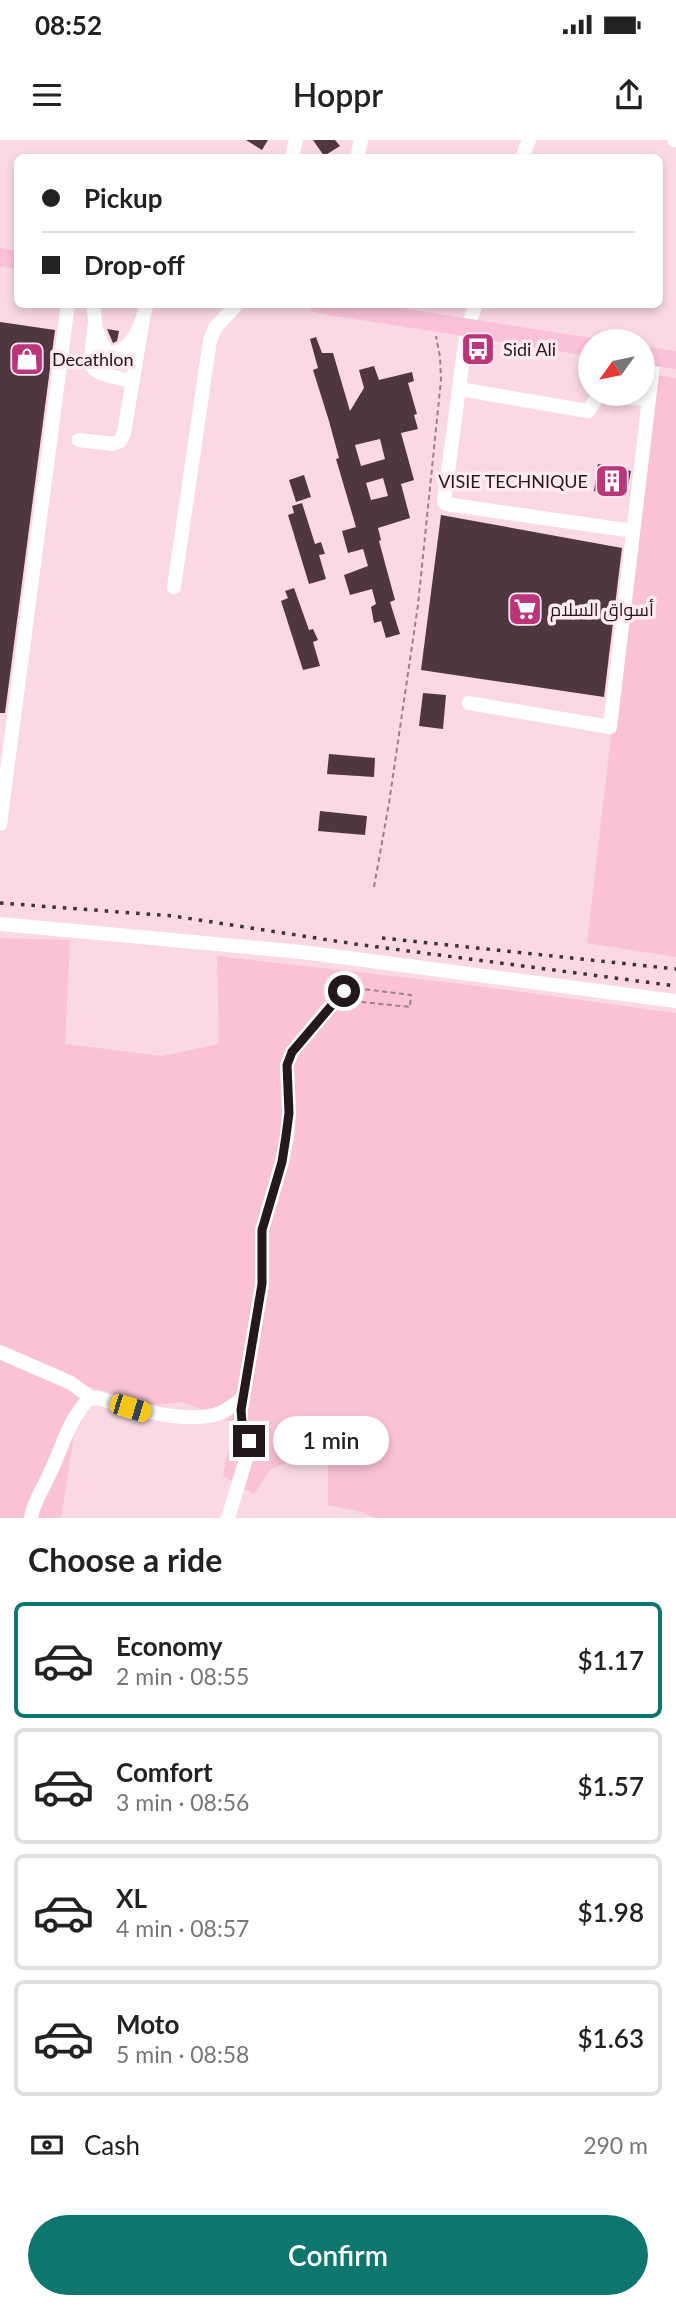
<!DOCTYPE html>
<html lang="en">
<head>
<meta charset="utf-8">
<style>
  body { margin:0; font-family:Lato,Cairo,sans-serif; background:#f6f6f6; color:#222; height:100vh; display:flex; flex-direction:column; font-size:26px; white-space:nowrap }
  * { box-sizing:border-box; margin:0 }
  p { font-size:23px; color:#767676 }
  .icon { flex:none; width:38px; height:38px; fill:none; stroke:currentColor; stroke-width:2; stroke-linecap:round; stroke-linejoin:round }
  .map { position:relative; height:1378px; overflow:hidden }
  .sheet { display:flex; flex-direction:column; background:#fff; flex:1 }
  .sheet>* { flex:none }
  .top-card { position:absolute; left:14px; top:14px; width:649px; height:154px; border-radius:10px; box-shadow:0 4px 10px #0003; display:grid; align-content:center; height:154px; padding:0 28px; background:#fff }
  .needle { width:46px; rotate:237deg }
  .buttons { position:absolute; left:578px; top:189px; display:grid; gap:14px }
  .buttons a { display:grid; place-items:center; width:77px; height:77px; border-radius:50%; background:#fff; box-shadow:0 4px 10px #0003; font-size:35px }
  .end { position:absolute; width:32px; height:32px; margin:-16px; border:9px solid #23181c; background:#fff; box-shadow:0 0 0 4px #fff }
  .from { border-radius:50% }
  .bubble { position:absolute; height:49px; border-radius:24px; background:#fff; box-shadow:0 4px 10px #0003; font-size:23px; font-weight:600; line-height:49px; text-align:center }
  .car { position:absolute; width:21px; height:42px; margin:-21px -10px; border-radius:9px; box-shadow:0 0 5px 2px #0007; background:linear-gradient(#f5c518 24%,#345 0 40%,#f5c518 0 76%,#345 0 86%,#f5c518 0) }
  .top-card b { display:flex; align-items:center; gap:24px; height:66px; font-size:26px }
  .top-card b+b { border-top:2px solid #e0e0e0 }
  .top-card i { width:18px; height:18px; background:#222 }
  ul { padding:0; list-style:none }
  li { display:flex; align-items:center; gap:21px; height:116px; margin:0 14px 10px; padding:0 14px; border:4px solid #e0e0e0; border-radius:10px }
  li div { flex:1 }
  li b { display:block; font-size:26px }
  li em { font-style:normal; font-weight:600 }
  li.current { border-color:#0f766e }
  li>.icon { width:63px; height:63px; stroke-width:1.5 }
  h2 { padding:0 28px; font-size:32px; line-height:84px }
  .pay { display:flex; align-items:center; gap:18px; height:77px; padding:0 28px; font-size:26px }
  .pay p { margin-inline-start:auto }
  .action { display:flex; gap:14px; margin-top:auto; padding:14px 28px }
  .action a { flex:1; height:80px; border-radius:42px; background:#0f766e; color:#fff; font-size:28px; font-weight:600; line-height:80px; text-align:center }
  .status { display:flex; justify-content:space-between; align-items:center; height:49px; padding:0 35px; background:#fff; direction:ltr }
  .status svg { height:19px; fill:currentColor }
  header { display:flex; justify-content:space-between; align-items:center; height:91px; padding:0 28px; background:#fff; font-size:32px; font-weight:600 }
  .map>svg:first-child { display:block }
  .green { fill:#f9c2d7 }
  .building { fill:#4f3640; fill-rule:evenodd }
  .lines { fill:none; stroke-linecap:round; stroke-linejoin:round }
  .path { stroke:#988189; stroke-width:2; stroke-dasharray:5 3.5; stroke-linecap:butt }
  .minor { stroke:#fff; stroke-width:14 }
  .major { stroke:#fac1d9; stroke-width:18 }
  .rail { stroke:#3f3137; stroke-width:3.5; stroke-dasharray:3.5 7; stroke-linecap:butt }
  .route { stroke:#23181c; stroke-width:9 }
  .labels { text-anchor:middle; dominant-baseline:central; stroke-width:7; stroke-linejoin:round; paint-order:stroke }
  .poi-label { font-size:18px; fill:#23181c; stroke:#ffeaf2; text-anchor:start }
</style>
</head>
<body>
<div class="status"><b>08:52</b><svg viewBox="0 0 49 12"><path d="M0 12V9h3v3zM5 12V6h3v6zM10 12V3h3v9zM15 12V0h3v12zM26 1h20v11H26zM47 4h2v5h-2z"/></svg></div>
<header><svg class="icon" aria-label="menu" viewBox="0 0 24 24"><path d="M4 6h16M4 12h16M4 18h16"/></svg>Hoppr<svg class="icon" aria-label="share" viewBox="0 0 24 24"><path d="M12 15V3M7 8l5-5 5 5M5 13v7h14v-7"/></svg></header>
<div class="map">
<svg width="676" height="1378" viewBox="0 0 676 1378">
  <rect width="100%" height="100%" fill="#fad9e5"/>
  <g class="green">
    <path d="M653,234L676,238V817L587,803Z"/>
    <path d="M0,798L70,800L65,904L162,916L219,904L217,816L471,845L676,873V1378H374L362,1372L328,1365V1304L270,1330L254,1354L223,1336L233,1283L183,1262L153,1265L82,1245L61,1378H0Z"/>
  </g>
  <g class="building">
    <path d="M246,0H268L262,10Z"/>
    <path d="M313,0H335L340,6L324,16Z"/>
    <path d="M0,182L55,190L5,573H0Z"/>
    <path d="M107,189L119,191L117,201L113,203Z"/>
    <path d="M316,197L322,213H333L350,271L364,248L359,230L374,226L379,240L412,232L414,241L408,243L417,274L414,275L418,289L401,293L414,340L401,344L410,378L378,388L381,400L379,401L395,460L390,462L400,494L386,498L381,481L374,483L371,467L376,464L372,449L350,455L344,435L368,426L363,409L348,413L342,391L356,387L336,319L339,318L329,281L313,230L318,228L310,199ZM380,299L385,319L361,326L355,305ZM383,338L388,356L371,360L366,343Z"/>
    <path d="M598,324L631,331L626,356L594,351Z"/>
    <path d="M304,335L311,357L296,362L289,340Z"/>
    <path d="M302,363L315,404L321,402L325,414L319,415L326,439L309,444L288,375L294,373L292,366Z"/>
    <path d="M441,375L622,408L604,557L421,530Z"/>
    <path d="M294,448L309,490L313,489L318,500L313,502L320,526L303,530L281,461L288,458L285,451Z"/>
    <path d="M423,553L446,555L443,589L419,586Z"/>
    <path d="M329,614L375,618L374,637L327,634Z"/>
    <path d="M320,671L367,676L365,695L318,691Z"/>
  </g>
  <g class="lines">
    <g class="path">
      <path d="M374,747L389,663L418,465L441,240L440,217L436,196"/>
      <path d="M353,861L410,867L411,855L363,849"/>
    </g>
    <g class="minor">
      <path d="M674,0H676"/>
      <path d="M292,18L296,0"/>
      <path d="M357,18L361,0"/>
      <path d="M522,18L529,0"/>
      <path d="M93,164L96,189L104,207"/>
      <path d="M476,164L467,188L444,362L446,364L633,391"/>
      <path d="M95,182C90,232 81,231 133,241"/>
      <path d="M115,212C134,208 142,182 147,164"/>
      <path d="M459,249L588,271L598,256L648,259"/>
      <path d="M79,300L113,304L120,301L124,293L143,179"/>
      <path d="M174,447L210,200L215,188L237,164"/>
      <path d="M469,563L610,587L654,217"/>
      <path d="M0,684L68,164"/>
      <path d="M0,784L302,812L676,861"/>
      <path d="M0,1212L71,1243L91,1258"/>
      <path d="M31,1378C33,1363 42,1351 48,1337C61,1312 68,1279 89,1259L98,1258C129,1268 189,1285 220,1273C228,1270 236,1263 243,1258"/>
      <path d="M228,1378L250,1306L241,1282V1270L262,1144V1090L282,1022L287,996L289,973L287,925L292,912L349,844"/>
    </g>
    <g class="major">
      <path d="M0,117L18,120"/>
      <path d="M318,164L590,207"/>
      <path d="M642,215L676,220"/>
    </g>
    <g class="rail">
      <path d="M0,763L173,776L355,804L676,846"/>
      <path d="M382,798L676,829"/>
    </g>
  </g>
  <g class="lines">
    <path class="route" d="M249,1301L242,1282L241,1270L262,1144V1090L282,1022L286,996L289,973L287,925L292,912L344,851"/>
  </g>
  <defs>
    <g id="bus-square" transform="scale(1.75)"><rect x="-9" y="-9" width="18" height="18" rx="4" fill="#ba3579" stroke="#ffeaf2"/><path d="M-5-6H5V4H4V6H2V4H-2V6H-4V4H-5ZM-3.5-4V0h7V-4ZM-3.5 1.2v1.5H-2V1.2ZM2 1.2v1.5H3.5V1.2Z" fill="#fff"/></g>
    <g id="shop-square" transform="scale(1.75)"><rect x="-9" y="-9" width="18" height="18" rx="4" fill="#ba3579" stroke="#ffeaf2"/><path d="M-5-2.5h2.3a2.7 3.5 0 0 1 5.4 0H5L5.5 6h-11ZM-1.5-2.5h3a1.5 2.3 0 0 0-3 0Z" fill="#fff"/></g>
    <g id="building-square" transform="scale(1.75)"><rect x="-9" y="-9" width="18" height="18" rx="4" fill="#ba3579" stroke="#ffeaf2"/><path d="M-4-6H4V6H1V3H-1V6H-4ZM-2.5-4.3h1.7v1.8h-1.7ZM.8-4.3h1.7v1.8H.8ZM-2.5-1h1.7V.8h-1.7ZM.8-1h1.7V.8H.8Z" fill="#fff"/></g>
    <g id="supermarket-square" transform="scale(1.75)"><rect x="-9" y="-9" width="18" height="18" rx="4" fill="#ba3579" stroke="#ffeaf2"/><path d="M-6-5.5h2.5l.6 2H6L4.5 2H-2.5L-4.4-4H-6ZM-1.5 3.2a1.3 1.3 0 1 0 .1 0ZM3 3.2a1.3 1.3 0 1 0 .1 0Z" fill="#fff"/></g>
  </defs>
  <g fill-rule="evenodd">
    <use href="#bus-square" x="478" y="209"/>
    <use href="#shop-square" x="27" y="219"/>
    <use href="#building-square" x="612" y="341"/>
    <use href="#supermarket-square" x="525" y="469"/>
  </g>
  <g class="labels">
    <g class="poi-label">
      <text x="503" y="209">Sidi Ali</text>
      <text x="52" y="219">Decathlon</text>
      <text x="588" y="341" text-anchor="end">VISIE TECHNIQUE</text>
      <text x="550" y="469">أسواق السلام</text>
    </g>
  </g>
</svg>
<div class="buttons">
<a><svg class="needle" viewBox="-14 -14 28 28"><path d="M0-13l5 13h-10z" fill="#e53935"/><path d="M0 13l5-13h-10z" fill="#767676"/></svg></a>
</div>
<i class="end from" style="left:344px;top:851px"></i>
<i class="end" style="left:249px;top:1301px"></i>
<div class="bubble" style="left:273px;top:1276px;width:116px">1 min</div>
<i class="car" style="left:130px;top:1268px;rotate:107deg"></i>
<div class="top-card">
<b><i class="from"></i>Pickup</b>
<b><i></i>Drop-off</b>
</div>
</div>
<section class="sheet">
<h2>Choose a ride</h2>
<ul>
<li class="current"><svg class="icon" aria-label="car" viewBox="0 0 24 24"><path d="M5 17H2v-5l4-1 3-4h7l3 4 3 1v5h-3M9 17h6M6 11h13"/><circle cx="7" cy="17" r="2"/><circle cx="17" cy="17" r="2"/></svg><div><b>Economy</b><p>2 min · 08:55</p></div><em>$1.17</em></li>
<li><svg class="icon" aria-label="car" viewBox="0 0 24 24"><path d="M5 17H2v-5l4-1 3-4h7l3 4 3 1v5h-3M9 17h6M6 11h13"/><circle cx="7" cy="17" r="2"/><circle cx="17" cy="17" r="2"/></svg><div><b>Comfort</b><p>3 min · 08:56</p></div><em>$1.57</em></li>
<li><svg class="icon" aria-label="car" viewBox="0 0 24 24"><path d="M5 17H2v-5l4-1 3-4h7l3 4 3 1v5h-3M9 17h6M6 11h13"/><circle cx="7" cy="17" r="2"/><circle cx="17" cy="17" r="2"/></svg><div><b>XL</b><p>4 min · 08:57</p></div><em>$1.98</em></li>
<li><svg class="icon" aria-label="car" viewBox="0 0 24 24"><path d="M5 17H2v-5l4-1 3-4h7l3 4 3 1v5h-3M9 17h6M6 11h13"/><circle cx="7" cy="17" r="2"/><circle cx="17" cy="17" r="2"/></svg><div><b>Moto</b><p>5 min · 08:58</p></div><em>$1.63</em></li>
</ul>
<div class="pay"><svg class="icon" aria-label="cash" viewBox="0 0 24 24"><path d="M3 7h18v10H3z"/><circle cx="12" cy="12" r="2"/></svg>Cash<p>290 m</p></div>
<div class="action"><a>Confirm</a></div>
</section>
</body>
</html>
